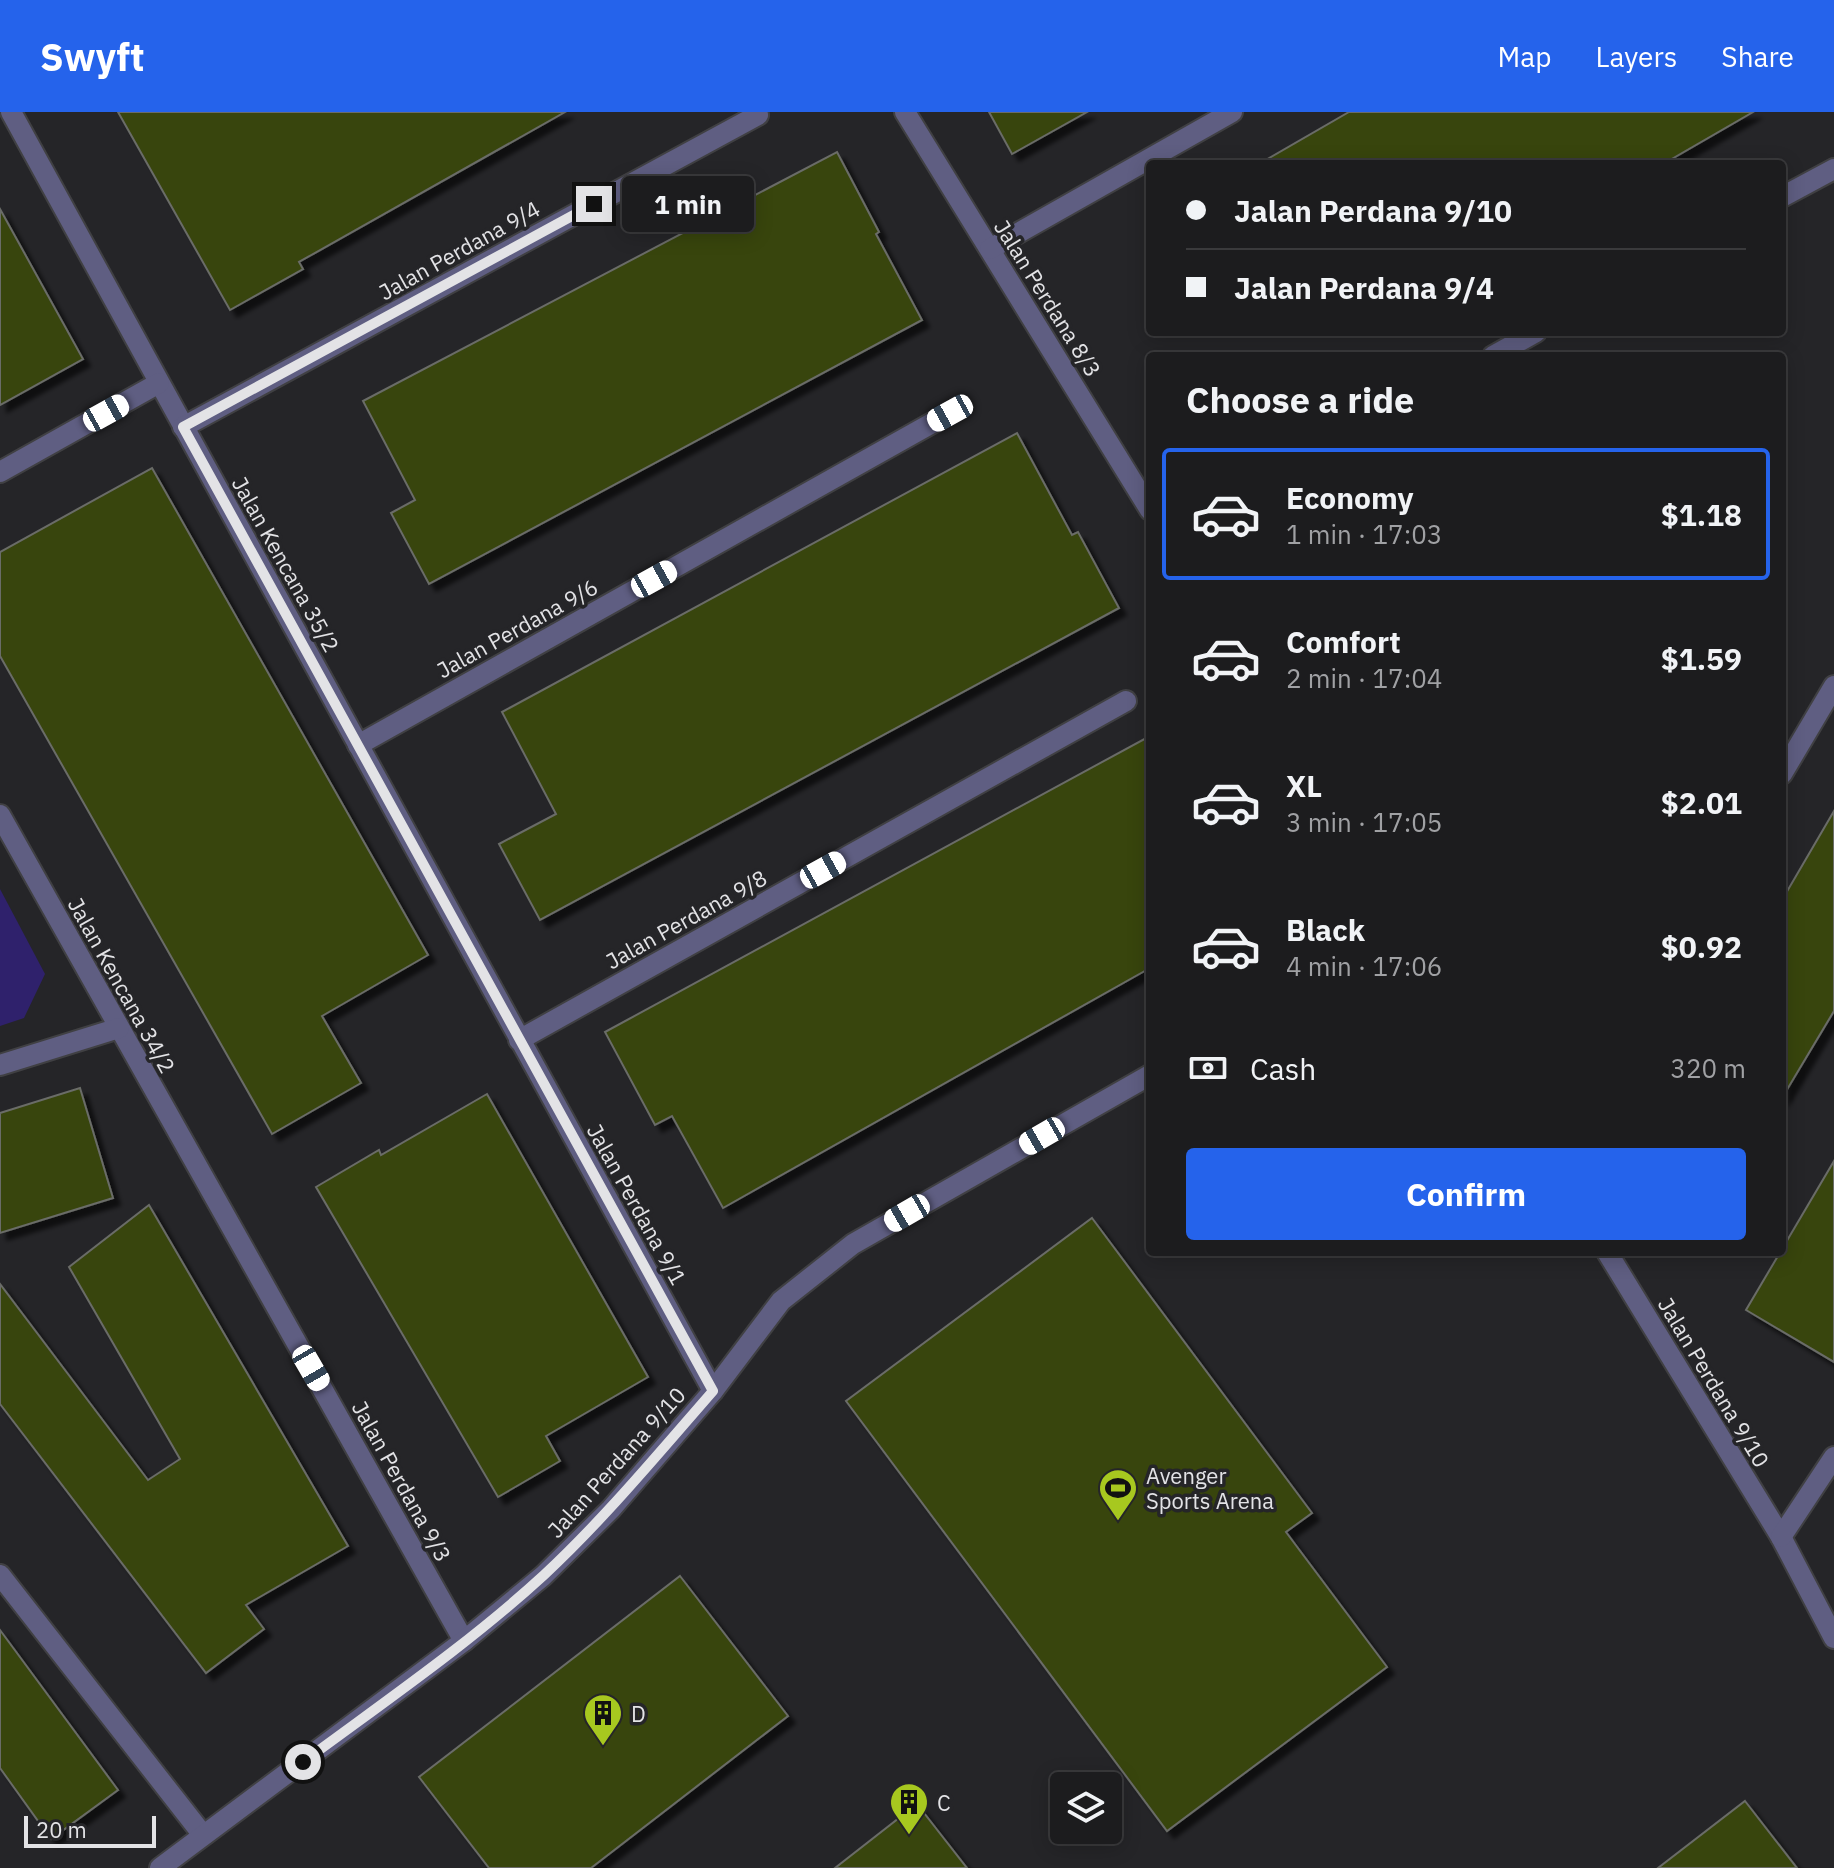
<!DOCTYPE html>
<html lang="en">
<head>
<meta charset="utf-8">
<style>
  body { margin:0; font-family:"IBM Plex Sans",sans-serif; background:#252527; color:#f1f3f6; height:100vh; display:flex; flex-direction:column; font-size:30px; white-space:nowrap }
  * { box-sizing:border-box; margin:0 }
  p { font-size:26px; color:#a0a1a4 }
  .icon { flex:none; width:44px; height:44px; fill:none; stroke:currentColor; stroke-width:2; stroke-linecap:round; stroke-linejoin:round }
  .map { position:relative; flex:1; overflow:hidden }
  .sheet { position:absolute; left:1146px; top:240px; width:640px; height:904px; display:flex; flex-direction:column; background:#1c1c1e; border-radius:8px; box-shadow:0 4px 20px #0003,0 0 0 2px #3a3a3c }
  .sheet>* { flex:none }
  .banner { position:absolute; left:1146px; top:48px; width:640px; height:176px; border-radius:8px; box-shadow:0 4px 20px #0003,0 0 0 2px #3a3a3c; display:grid; align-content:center; height:176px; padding:0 40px; background:#1c1c1e }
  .tools { position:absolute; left:1050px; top:1660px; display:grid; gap:16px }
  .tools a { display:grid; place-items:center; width:72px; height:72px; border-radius:8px; background:#1c1c1e; box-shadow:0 4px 20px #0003,0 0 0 2px #3a3a3c; font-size:40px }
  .scale { position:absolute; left:24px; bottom:20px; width:132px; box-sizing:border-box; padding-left:8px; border:4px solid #e3e3e6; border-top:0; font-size:22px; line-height:28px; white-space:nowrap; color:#e3e3e6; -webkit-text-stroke:6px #252528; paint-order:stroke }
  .end { position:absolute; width:36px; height:36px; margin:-18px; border:10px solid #e3e3e6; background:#111; box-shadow:0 0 0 4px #111 }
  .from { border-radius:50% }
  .bubble { position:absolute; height:56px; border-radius:8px; background:#1c1c1e; box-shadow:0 4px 20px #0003,0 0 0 2px #3a3a3c; font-size:26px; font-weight:700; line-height:56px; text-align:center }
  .car { position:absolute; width:24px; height:48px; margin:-24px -12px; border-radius:10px; box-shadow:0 0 6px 2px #0007; background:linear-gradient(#fff 24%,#345 0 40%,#fff 0 76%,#345 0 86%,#fff 0) }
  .banner b { display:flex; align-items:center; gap:28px; height:76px; font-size:30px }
  .banner b+b { border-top:2px solid #3a3a3c }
  .banner i { width:20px; height:20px; background:#f1f3f6 }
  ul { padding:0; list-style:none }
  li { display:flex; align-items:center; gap:24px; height:132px; margin:0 16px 12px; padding:0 24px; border:4px solid transparent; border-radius:8px }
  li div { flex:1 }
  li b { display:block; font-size:30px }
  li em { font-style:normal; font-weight:700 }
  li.on { border-color:#2563eb }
  li>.icon { width:72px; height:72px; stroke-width:1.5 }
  h2 { padding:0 40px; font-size:36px; line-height:96px }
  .pay { display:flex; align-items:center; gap:20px; height:88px; padding:0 40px; font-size:30px }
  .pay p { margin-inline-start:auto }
  .button { display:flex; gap:16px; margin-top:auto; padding:16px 40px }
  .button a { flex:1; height:92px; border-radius:8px; background:#2563eb; color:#fff; font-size:32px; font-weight:700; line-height:92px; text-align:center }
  header { display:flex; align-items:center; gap:48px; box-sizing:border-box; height:112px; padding:0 40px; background:#2563eb; color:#fff }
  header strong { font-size:38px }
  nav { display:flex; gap:44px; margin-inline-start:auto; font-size:28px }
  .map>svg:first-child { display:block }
  .green { fill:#2f216c }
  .building { fill:#38440f; stroke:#6a6c67; stroke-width:2; filter:url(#shadow) }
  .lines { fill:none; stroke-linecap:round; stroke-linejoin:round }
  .street-casing { stroke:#404043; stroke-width:24 }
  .street { stroke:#5f5e82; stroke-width:20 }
  .route { stroke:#e3e3e6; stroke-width:10 }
  .labels { text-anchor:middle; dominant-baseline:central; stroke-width:7; stroke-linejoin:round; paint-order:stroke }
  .street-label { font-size:22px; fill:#e3e3e6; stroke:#252528 }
  .poi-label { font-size:22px; fill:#e3e3e6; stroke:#252528; text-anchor:start }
</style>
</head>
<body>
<header>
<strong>Swyft</strong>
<nav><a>Map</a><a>Layers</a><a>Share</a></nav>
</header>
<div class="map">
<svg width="1834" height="1756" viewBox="0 0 1834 1756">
  <defs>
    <filter id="shadow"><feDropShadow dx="7" dy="7" stdDeviation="2" flood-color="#0009"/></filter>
  </defs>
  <rect width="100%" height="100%" fill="#252528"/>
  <path class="green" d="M0,777L45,862L24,906L0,914Z"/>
  <g class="building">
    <path d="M118,0H565L299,150L303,157L230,198Z"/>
    <path d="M989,0H1087L1012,42Z"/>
    <path d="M1349,0H1753L1663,52H1259Z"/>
    <path d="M837,40L879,120L876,122L922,208L429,472L391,401L415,388L363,289Z"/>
    <path d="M0,97L83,247L0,293Z"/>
    <path d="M1017,321L1072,423L1078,420L1119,496L540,808L499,732L556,702L502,600Z"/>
    <path d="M152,356L428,843L322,904L361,971L272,1022L0,544V440Z"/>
    <path d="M1150,624V856L723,1096L672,1004L655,1013L605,920Z"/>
    <path d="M1834,699V899L1782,986V788Z"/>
    <path d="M80,976L113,1086L0,1121V1001Z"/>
    <path d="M487,982L648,1265L546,1324L560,1349L498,1385L316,1075L379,1038L381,1043Z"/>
    <path d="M1834,1049V1250L1746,1198Z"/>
    <path d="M149,1093L348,1434L246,1493L264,1517L206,1561L0,1292V1172L148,1368L180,1347L69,1155Z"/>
    <path d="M1092,1106L1312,1401L1286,1420L1387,1555L1167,1719L846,1289Z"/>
    <path d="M680,1464L788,1604L591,1756H489L419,1665Z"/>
    <path d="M0,1518L118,1678L51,1727L0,1656Z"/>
    <path d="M1745,1689L1797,1756H1658Z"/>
    <path d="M917,1692L967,1756H835Z"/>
  </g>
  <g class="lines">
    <g class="street-casing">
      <g id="street">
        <path d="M11,0L713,1279"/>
        <path d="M905,0L1150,398"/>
        <path d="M1782,85L1834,57"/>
        <path d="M990,137L1232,0"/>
        <path d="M1493,244L1536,220"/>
        <path d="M183,315L758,3"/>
        <path d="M0,360L159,271"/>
        <path d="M358,633L950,301"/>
        <path d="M1782,662L1834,574"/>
        <path d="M0,703L464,1529"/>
        <path d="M519,928L1126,589"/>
        <path d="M0,953L119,916"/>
        <path d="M1607,1140L1781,1425L1834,1526"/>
        <path d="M1781,1425L1834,1345"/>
        <path d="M0,1463L203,1723"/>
        <path d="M160,1756L464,1529L543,1464L611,1397L713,1279L781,1189L853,1132L1150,963"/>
      </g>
    </g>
    <use href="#street" class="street"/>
  </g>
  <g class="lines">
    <path class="route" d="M303,1650C384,1590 470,1531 544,1463C605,1406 658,1342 713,1279L183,315L594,92"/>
  </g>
  <defs>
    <g id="stadium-pin" transform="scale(2)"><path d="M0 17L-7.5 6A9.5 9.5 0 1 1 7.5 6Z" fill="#a7c81f" stroke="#252528"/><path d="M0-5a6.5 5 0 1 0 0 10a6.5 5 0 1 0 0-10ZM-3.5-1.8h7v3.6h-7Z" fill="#111"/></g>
    <g id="building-pin" transform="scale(2)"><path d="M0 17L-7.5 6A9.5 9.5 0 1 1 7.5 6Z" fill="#a7c81f" stroke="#252528"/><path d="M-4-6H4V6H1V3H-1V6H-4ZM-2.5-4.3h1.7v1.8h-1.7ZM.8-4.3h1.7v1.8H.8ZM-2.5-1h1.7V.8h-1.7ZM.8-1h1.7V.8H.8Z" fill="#111"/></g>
  </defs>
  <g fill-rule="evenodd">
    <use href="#stadium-pin" x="1118" y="1376"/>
    <use href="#building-pin" x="603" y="1601"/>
    <use href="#building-pin" x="909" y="1690"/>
  </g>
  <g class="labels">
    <g class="street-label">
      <text transform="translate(459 138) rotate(-29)">Jalan Perdana 9/4</text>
      <text transform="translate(1048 186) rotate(58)">Jalan Perdana 8/3</text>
      <text transform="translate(286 452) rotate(61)">Jalan Kencana 35/2</text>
      <text transform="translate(517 516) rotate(-29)">Jalan Perdana 9/6</text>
      <text transform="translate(686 807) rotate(-29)">Jalan Perdana 9/8</text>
      <text transform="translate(122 873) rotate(61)">Jalan Kencana 34/2</text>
      <text transform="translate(637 1092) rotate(61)">Jalan Perdana 9/1</text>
      <text transform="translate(1714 1270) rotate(59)">Jalan Perdana 9/10</text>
      <text transform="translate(616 1350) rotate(-48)">Jalan Perdana 9/10</text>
      <text transform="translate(402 1369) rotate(61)">Jalan Perdana 9/3</text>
    </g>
    <g class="poi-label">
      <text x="1146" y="1363">Avenger<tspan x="1146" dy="25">Sports Arena</tspan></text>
      <text x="631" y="1601">D</text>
      <text x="937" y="1690">C</text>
    </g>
  </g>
</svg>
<div class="tools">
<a><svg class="icon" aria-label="layers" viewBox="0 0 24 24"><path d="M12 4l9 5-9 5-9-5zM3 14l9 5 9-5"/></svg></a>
</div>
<div class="scale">20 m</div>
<i class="end from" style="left:303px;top:1650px"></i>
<i class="end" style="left:594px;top:92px"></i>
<div class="bubble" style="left:622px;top:64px;width:132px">1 min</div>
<i class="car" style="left:106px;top:301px;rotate:61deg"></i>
<i class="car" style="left:950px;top:301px;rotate:241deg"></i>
<i class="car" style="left:654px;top:467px;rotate:61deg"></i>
<i class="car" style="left:823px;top:758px;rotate:61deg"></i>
<i class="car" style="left:1042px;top:1024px;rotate:240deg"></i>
<i class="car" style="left:907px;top:1101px;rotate:240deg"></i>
<i class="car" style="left:311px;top:1256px;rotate:150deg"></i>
<div class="banner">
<b><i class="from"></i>Jalan Perdana 9/10</b>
<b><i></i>Jalan Perdana 9/4</b>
</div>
<section class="sheet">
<h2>Choose a ride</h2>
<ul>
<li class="on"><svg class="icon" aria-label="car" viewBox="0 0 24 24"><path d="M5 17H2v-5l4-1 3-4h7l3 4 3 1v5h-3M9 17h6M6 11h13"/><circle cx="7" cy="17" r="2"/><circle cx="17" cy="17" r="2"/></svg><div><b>Economy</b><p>1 min · 17:03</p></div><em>$1.18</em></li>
<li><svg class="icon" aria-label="car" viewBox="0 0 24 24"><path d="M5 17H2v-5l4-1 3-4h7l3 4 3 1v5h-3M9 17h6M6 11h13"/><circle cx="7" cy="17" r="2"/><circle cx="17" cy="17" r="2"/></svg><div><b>Comfort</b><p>2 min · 17:04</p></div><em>$1.59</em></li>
<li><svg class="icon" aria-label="car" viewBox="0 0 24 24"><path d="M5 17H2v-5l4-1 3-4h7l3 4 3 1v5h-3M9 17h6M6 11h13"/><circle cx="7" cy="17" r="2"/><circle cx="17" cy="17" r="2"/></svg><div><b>XL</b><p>3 min · 17:05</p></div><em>$2.01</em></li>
<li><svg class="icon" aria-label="car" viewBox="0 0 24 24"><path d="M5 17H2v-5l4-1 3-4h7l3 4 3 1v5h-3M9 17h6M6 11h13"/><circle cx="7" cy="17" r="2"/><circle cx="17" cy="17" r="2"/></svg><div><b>Black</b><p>4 min · 17:06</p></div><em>$0.92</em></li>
</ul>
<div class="pay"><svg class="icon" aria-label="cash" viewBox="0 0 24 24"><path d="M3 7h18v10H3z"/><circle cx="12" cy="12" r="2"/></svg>Cash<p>320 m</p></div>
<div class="button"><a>Confirm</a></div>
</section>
</div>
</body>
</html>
